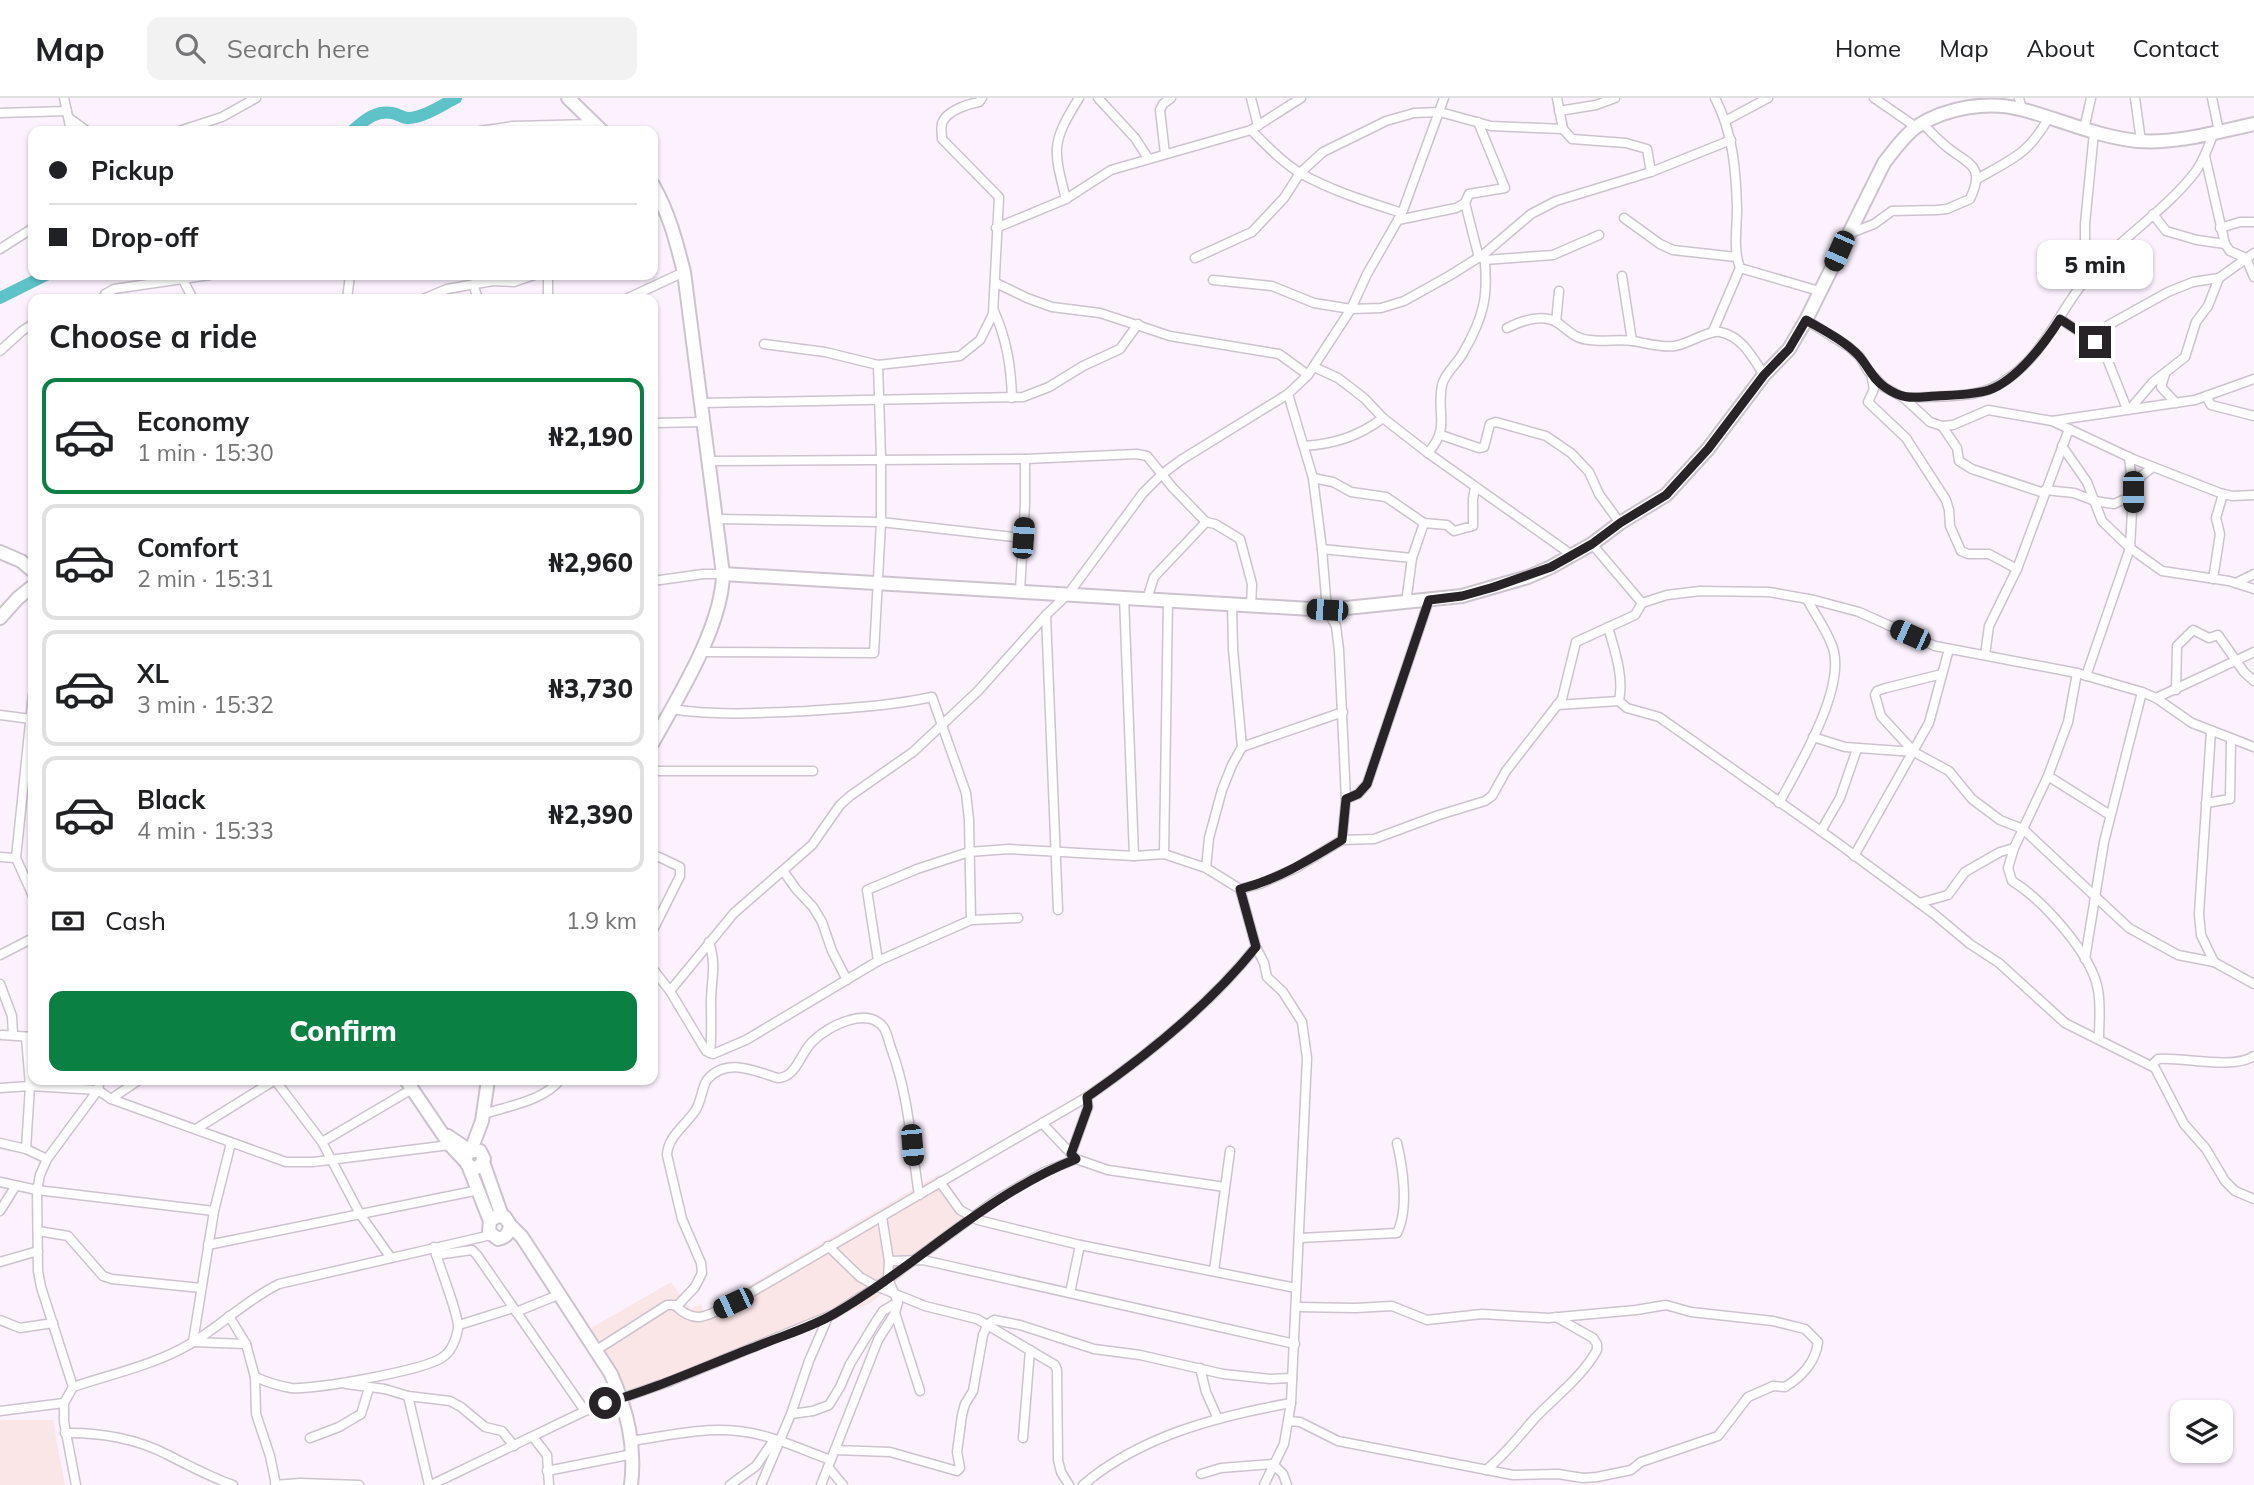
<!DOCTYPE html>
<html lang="en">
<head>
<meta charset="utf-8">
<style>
  body { margin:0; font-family:Mulish,sans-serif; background:#f2f2f2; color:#202124; height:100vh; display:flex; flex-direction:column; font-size:26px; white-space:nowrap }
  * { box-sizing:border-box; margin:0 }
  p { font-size:23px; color:#757577 }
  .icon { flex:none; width:38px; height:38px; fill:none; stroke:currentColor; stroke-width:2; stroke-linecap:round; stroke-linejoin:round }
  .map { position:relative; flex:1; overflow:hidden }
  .drawer { position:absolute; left:28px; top:196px; width:630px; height:791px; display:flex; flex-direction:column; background:#fff; border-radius:14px; box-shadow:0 2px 5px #0004 }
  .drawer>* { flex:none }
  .banner { position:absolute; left:28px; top:28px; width:630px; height:154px; border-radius:14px; box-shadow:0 2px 5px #0004; display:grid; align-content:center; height:154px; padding:0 21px; background:#fff }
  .tools { position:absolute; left:2170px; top:1302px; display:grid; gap:14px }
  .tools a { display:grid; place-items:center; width:63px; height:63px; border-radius:14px; background:#fff; box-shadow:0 2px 5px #0004; font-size:35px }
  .end { position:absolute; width:32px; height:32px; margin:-16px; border:9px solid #272327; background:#fff; box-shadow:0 0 0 4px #fff }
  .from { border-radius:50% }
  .bubble { position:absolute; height:49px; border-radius:14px; background:#fff; box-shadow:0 2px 5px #0004; font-size:23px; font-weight:800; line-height:49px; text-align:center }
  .car { position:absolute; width:21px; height:42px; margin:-21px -10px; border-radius:9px; box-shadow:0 0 5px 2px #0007; background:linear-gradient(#222 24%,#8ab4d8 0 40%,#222 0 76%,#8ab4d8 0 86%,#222 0) }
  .banner b { display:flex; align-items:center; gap:24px; height:66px; font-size:26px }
  .banner b+b { border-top:2px solid #e0e0e0 }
  .banner i { width:18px; height:18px; background:#202124 }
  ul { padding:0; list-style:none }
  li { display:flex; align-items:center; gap:21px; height:116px; margin:0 14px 10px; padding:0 7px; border:4px solid #e0e0e0; border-radius:14px }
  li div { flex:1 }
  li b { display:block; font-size:26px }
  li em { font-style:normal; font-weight:800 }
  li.on { border-color:#0b8043 }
  li>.icon { width:63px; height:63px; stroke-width:1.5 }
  h2 { padding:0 21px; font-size:32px; line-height:84px }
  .pay { display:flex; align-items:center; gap:18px; height:77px; padding:0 21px; font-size:26px }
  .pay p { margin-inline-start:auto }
  .action { display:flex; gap:14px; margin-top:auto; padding:14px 21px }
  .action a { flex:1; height:80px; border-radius:14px; background:#0b8043; color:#fff; font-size:28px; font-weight:800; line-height:80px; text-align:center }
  header { display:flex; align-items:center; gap:42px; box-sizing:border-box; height:98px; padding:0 35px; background:#fff; border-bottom:2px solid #e0e0e0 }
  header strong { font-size:33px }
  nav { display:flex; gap:38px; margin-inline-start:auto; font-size:24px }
  .search { width:490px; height:63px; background:#f2f2f2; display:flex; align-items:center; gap:18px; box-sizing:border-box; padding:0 24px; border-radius:14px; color:#757577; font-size:26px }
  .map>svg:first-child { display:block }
  .commercial { fill:#fbe6e7 }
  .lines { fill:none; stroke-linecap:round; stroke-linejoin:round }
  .river { stroke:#5dc3c9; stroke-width:12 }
  .street-casing { stroke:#ccc3ce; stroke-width:11 }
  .secondary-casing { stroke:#ccc3ce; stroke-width:16 }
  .street { stroke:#fff; stroke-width:8 }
  .secondary { stroke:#fff; stroke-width:12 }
  .route { stroke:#272327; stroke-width:9 }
</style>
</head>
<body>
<header>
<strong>Map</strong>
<div class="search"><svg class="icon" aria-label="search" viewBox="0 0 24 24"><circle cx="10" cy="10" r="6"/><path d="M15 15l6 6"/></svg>Search here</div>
<nav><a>Home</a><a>Map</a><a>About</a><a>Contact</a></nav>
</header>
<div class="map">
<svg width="2254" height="1387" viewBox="0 0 2254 1387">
  <rect width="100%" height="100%" fill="#fcf2fe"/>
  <g class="commercial">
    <path d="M939,1076L949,1086L970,1118L969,1121L871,1205L630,1297L591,1230L671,1184L691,1211L701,1206L704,1214Z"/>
    <path d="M0,1322H53L65,1387H0Z"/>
  </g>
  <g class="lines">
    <g class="river">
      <path d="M352,33C364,23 375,12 392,15C398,16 403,20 408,20C425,19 442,7 456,0"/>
      <path d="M0,200L46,177"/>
    </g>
    <g class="street-casing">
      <g id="street">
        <path d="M64,0L71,33"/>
        <path d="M1098,0L1135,40L1148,60"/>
        <path d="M1251,0L1258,28"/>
        <path d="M1557,0L1563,31"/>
        <path d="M1715,0C1733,35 1736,72 1737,111C1737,131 1733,151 1740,170L1819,193"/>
        <path d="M1874,0L1916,29"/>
        <path d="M2019,0L2022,11"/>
        <path d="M2135,0L2141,43"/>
        <path d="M2212,0L2219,33"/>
        <path d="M1559,13L1596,7L1615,0"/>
        <path d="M0,15L67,13"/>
        <path d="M69,20L87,33"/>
        <path d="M1727,22L1768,0"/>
        <path d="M2084,31L2091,0"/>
        <path d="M1251,32C1266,47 1282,64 1300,75C1332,93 1368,104 1402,115"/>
        <path d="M179,33L222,19L256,0"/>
        <path d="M480,33L513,28L594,26"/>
        <path d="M1165,56L1160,12L1163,6L1171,0"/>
        <path d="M2205,58L2225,146L2230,153L2246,160L2254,179"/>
        <path d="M1977,81C2012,61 2029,56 2049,19"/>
        <path d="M1066,101C1053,51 1051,45 1079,0"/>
        <path d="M1465,105L1479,160"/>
        <path d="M2153,116L2166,133L2197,142L2225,146"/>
        <path d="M1624,120L1660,146L1673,152L1736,159"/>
        <path d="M1398,122L1456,110L1465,105L1469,96L1505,90L1478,24"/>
        <path d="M996,130L1066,101L1111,72L1251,32L1301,0"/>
        <path d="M2220,130L2240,124H2254"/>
        <path d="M1848,136L1874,126L1892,113L1937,112L1947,111L1970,101C1986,67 1969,67 1947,49C1938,42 1931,34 1923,26"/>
        <path d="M0,151L33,130"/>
        <path d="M1195,160L1252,134L1284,100L1300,75L1323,54L1386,23L1414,15L1440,14L1491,28L1563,31L1572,41L1626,45L1647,51L1651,74"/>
        <path d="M1485,162L1553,157L1599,137"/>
        <path d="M548,177V201"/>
        <path d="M1622,178L1632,243"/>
        <path d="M182,180L193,201"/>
        <path d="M2085,181V126L2094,34"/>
        <path d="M1213,182L1272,188L1314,205L1351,211L1381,210L1404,203L1449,178L1484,156L1531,116L1556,103L1651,74L1731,42"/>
        <path d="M996,185L1027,200L1052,209L1100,215L1170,238L1279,256L1308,277"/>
        <path d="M473,186L478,201"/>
        <path d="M103,201L105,196L114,191L210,177"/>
        <path d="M347,201L350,177"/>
        <path d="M423,201L447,191L493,183L514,184L534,177"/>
        <path d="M626,201L684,174"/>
        <path d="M994,213C1007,242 1011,269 1012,300"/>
        <path d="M2060,221L2095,244L2106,258L2127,311"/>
        <path d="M1806,222L1849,249L1860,259L1868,273L1884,289L1904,300L1930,324L1942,328L1953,327L1988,312L2052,323L2133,361L2220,395L2232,398L2254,397"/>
        <path d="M1556,224L1559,193"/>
        <path d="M1507,230C1521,223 1543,215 1558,225C1569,233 1575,241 1590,242C1604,244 1619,241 1633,243C1646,245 1661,250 1675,248C1688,246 1709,232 1720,234C1742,238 1753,260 1764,277"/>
        <path d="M1713,233L1740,170"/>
        <path d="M2087,239L2168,194L2193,184L2219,180L2254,155"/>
        <path d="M764,246L825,254L878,267L960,258L980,242L993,216L999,99L942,41C942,35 940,28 943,23C949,12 968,6 979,4L982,0"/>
        <path d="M0,253L22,233L33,226"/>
        <path d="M1314,269L1338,280L1364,300L1383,320L1428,355L1572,457"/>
        <path d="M1871,276L1874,291L1868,304L1906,340L1946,402L1949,412L1950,428L1961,453L1968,456H1989L2017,471"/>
        <path d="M2165,276L2161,289L2176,305"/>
        <path d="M1288,296L1313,380L1322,451L1327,512L1336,528L1339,552L1346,701L1342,742"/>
        <path d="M2206,298L2211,307L2254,318"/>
        <path d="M1904,300C1930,298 1976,301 1998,287C2044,260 2055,219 2086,181C2118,141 2165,114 2196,73C2204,62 2209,47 2214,34"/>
        <path d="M702,305L1023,299L1049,289L1083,268L1120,251L1138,226"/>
        <path d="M2130,311L2153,284L2185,259L2196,224L2208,208L2219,180"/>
        <path d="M2052,323L2195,302L2254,281"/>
        <path d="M653,325L704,324"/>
        <path d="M1942,328L1957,350L1959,363L1972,371L2044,395"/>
        <path d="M1441,337L1479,350L1484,349L1490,326L1496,324L1546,338L1571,355L1589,374L1599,396L1620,425"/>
        <path d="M1304,348C1335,346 1359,338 1383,320"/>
        <path d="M2062,348L2087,384L2102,423L2130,450L2162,473L2229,483L2254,491"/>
        <path d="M1428,355C1451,328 1436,317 1442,287C1445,275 1457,266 1463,255C1484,219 1489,197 1484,156"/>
        <path d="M709,363L1025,361L1137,356L1147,358L1173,390L1206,424"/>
        <path d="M1313,380L1333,384L1351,394L1386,399L1424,425L1447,427L1454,433L1473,428V401L1475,389"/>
        <path d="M2045,392L2074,395L2095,403L2114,406L2131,398L2140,379L2153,369"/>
        <path d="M717,421L881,424L1023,440"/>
        <path d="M1592,446L1642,505"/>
        <path d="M1322,451L1412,460"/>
        <path d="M2213,481L2220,436L2216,420L2223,396"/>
        <path d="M653,483L703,476H723"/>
        <path d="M2236,485L2254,476"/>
        <path d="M1020,493L1025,406V361"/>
        <path d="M1124,499L1134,758"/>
        <path d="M1147,501L1154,479L1206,424L1215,426L1240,441L1252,486L1251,508"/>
        <path d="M1406,505L1412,460L1424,425"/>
        <path d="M1046,517L1058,812"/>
        <path d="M1608,529C1615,554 1624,578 1619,603"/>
        <path d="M700,554L874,555L881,424V360L878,267"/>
        <path d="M1985,557L1989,528L2017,471L2069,331"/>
        <path d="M2077,575L2068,624L2048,678L2014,750L2008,770L2012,783C2042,801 2092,856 2098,892C2101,907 2099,925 2099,941"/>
        <path d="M1942,576L1886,590L1877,593L1875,597L1881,618L1914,654L1949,673L1972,701L2000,722L2023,731L2129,830L2178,857L2214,864L2254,886"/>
        <path d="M2086,578L2130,450L2133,394L2129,359"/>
        <path d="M2176,592L2177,548L2193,532L2209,540L2218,537L2244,574L2254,583"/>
        <path d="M33,596L16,760L33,798"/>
        <path d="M2156,600L2254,554"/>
        <path d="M1557,607L1619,603L1627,610L1659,619L1835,743L1934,816L1970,846L1999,865L2065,925L2155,970L2184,1026L2206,1051L2225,1083L2235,1093L2254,1101"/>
        <path d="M671,611C716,618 762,615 807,613C849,610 890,608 932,599L966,695L969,722L971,822"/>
        <path d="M0,617L31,621"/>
        <path d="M2211,633L2199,816L2201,837L2214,864"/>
        <path d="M1813,639L1845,649L1914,654"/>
        <path d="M1242,649L1343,614"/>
        <path d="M653,673H813"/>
        <path d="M2048,678L2110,717"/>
        <path d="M1346,701L1358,696L1367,686L1429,502"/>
        <path d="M1779,705C1799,668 1843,595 1834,554C1830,536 1815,517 1807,501"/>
        <path d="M2206,705L2230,701L2231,641"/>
        <path d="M1821,733L1840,700L1857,651"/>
        <path d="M1164,756L1168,502"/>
        <path d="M1854,758L1929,625L1949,551"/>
        <path d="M0,759L16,760"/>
        <path d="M1206,770L1209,740L1222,692L1232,667L1242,649L1233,551L1232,506"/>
        <path d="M784,774L796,791L813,809L822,824L832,853L847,882"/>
        <path d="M1240,791L1260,786L1296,770L1342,742L1374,741L1439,717L1485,703L1492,698L1506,673L1562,601L1576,544L1635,517L1642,505L1667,497L1700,493L1769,494L1814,502L1859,514L1935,548L2077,575L2142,594L2156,600L2192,625L2254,649"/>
        <path d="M1919,805L1948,797L1965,774L2000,754L2014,750"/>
        <path d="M653,832L680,778V769L659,759"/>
        <path d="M709,844C717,869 711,880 711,905C711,922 712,938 710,955"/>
        <path d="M0,857L33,840"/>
        <path d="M2085,861L2104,744L2142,594"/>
        <path d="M878,863L867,792L917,771L969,754L1009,751L1134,758L1164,756L1206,770L1240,791L1256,849L1264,865L1267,879L1283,894L1302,924L1307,960L1291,1305L1284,1346L1264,1387"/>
        <path d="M653,871L670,893L706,953L713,956L746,942L878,863L971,822L1018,820"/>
        <path d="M0,886L12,918L13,937"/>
        <path d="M670,893L734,815L812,747L840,707L850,698L913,654L978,593L1046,517L1069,495L1143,395L1161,377L1181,362L1288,296L1308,277L1351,211L1367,176L1402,115L1444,0"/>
        <path d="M2,937L33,939"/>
        <path d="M2152,967L2158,961C2185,959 2232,972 2254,958"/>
        <path d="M0,990L30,988L98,992L111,1001L286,1064H313L450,1047"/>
        <path d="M111,1001L139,982"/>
        <path d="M484,1016C508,1008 543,1003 560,982"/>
        <path d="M1042,1025L1076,1061L1108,1072L1225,1089"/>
        <path d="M196,1031L275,982L322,1044L360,1116L391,1160"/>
        <path d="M322,1044L412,991"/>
        <path d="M0,1045L26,1051L47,1061"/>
        <path d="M231,1045L214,1113L193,1244L246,1246"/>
        <path d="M26,1051L30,988L26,939"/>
        <path d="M1071,1056L1088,1009L1087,999"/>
        <path d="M0,1084L37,1092L214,1113"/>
        <path d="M940,1084L960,1112L978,1122L1080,1147L1296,1190"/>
        <path d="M0,1113L15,1089"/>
        <path d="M38,1133L68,1138L103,1178L112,1181L201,1190"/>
        <path d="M1300,1140L1397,1135C1409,1111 1403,1070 1397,1045"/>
        <path d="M208,1147L479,1092"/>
        <path d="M828,1148L860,1179L876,1188L925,1208L977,1221L1055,1267L1057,1272L1058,1362L1061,1374L1069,1387"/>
        <path d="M436,1157L472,1152L477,1157L585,1313"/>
        <path d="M889,1163L923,1162L1295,1246"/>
        <path d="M0,1164L38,1153"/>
        <path d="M1214,1173L1230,1053"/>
        <path d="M1070,1195L1080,1147"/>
        <path d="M677,1208L695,1189L702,1175L701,1165L682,1121L667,1057C668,1038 685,1028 695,1013C702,1003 701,991 707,982C726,959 754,973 778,980C797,979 800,955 813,943C828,929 867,907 884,930C887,935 889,944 891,950C909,998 911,1047 919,1097"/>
        <path d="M516,1214L558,1197"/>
        <path d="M895,1215L920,1293"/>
        <path d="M229,1218L246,1246L255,1279L256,1316L270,1358L276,1387"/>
        <path d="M0,1222L20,1230L53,1225"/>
        <path d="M459,1227L513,1210"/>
        <path d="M595,1253L667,1207H675C696,1229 710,1216 733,1205L1087,999C1146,958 1211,905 1256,849"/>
        <path d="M1200,1270L1206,1294L1218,1321"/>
        <path d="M255,1279C267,1284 278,1288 291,1290C314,1292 426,1272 443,1259C452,1253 456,1241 458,1231C460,1219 438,1166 434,1149"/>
        <path d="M346,1286L385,1291L408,1298L450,1303L461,1309L485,1329L502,1333L514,1348"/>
        <path d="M73,1289C111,1276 155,1267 190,1246C221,1228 246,1202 279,1186L491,1137"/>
        <path d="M408,1298L429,1387"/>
        <path d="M0,1313L64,1305"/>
        <path d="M791,1316L813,1313L829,1307L840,1289L850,1266L875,1225L883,1213L898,1204"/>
        <path d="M1289,1323L1300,1324L1338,1343L1513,1377L1558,1376L1583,1380L1597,1379L1631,1372L1641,1364L1718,1338L1748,1299L1773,1288L1785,1289C1802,1279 1816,1263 1818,1244L1805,1231L1773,1223L1691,1214L1666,1207L1636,1212L1548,1220L1482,1216L1427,1222L1392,1208L1356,1210L1296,1209"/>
        <path d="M65,1335C99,1334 138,1341 168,1357C190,1368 210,1379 233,1387"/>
        <path d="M533,1339L547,1357L549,1387"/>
        <path d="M310,1340L339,1329L361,1316L369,1290"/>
        <path d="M1023,1340L1030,1252"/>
        <path d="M631,1343C666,1338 703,1329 738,1333C770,1336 802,1352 831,1362"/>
        <path d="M835,1352L890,1354L957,1373L960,1370L957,1354L962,1317L965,1306L973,1293L983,1237L988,1226L994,1222L1020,1227L1094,1251L1140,1257L1223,1276L1270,1281L1292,1280"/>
        <path d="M828,1369L843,1387"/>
        <path d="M1486,1372C1506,1356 1518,1339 1535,1320C1556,1298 1582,1279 1597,1252V1246L1593,1240L1556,1219"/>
        <path d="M547,1373L633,1356"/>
        <path d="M1201,1376L1221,1370L1273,1366L1283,1376L1287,1387"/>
        <path d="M76,1387L64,1324V1305L73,1289L41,1189L38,1173L37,1092L40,1077L47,1061L98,992L100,982"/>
        <path d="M275,1387L300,1385L359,1387"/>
        <path d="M431,1387L585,1313L671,1283L834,1216L888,1181L996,1102L1044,1074L1076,1061"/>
        <path d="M730,1387L756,1368L774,1342"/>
        <path d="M761,1387L791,1316L809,1263L828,1219"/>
        <path d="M821,1387L878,1242L895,1215L898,1204L888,1181L889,1163L882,1119"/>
        <path d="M1083,1387C1140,1338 1218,1318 1291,1305"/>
      </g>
    </g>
    <g class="secondary-casing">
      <g id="secondary">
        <path d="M568,0L602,33"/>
        <path d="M653,87C669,115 676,143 684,174L723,476C722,529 678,599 653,644"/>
        <path d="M0,454L21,463L33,473"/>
        <path d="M723,476L1327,512L1462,498L1528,479L1551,469L1592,446L1620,425L1666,397L1708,351L1764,277L1789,251L1806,222L1884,65C1894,52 1903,39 1916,29C1946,9 1990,2 2024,12C2062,22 2098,39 2138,43C2176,46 2217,34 2254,26"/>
        <path d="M0,520L18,500L33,488"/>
        <path d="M406,982L450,1047L467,1065"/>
        <path d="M448,1038L470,1053H480L484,1061L479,1069L473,1070L467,1066L465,1060L470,1053"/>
        <path d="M471,1052L482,1023L488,982"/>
        <path d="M483,1064L502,1118"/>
        <path d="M468,1067L490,1123L489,1134L498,1141C507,1139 509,1135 510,1127L505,1119L497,1118L490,1123"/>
        <path d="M510,1127L522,1139L611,1276C627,1313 636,1347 631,1387"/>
      </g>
    </g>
    <use href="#street" class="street"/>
    <use href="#secondary" class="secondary"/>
  </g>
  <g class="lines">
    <path class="route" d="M605,1305C656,1291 705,1268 755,1249C781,1238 810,1230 834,1216C917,1168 985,1097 1076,1061L1071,1056L1088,1009L1087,999C1146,958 1211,905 1256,849L1240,791C1277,782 1309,762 1342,742L1346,701L1358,696L1367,686L1429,502L1462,498L1494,489L1551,469L1592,446L1620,425L1666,397L1708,351L1764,277L1789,251L1806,222C1823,232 1845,243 1859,258C1868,268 1873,282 1886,290C1905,303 1915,299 1937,298C1953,297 1973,297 1989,292C2017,282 2045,245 2060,221L2095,244"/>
  </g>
</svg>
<div class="tools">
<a><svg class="icon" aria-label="layers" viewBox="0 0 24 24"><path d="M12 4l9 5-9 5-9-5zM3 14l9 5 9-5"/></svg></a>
</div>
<i class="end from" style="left:605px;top:1305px"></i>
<i class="end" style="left:2095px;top:244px"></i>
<div class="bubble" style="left:2037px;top:142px;width:116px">5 min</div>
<i class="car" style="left:1839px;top:153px;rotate:204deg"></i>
<i class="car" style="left:2133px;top:394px;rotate:180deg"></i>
<i class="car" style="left:1023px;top:440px;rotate:4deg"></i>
<i class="car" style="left:1327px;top:512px;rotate:273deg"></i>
<i class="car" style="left:1910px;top:537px;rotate:294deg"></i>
<i class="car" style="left:912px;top:1047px;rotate:175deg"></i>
<i class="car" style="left:733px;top:1205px;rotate:245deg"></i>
<div class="banner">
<b><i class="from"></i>Pickup</b>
<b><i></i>Drop-off</b>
</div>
<section class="drawer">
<h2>Choose a ride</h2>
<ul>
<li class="on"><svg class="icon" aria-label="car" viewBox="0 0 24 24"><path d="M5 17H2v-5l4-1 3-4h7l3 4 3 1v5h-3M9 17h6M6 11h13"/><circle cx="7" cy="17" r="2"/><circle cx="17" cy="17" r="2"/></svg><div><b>Economy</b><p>1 min · 15:30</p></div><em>₦2,190</em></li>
<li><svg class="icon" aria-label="car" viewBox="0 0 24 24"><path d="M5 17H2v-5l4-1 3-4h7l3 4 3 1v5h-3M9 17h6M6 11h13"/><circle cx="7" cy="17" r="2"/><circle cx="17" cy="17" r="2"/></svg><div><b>Comfort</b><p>2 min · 15:31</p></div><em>₦2,960</em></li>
<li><svg class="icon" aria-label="car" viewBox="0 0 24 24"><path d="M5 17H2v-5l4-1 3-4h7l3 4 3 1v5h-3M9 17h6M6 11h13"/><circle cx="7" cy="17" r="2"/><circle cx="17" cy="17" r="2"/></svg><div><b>XL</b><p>3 min · 15:32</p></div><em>₦3,730</em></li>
<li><svg class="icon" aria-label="car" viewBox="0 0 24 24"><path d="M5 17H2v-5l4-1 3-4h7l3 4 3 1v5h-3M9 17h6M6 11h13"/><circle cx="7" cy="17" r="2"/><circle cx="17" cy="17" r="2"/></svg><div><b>Black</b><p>4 min · 15:33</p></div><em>₦2,390</em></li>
</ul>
<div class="pay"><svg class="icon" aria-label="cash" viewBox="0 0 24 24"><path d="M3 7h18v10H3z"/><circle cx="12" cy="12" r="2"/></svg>Cash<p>1.9 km</p></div>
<div class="action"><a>Confirm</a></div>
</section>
</div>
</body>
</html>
